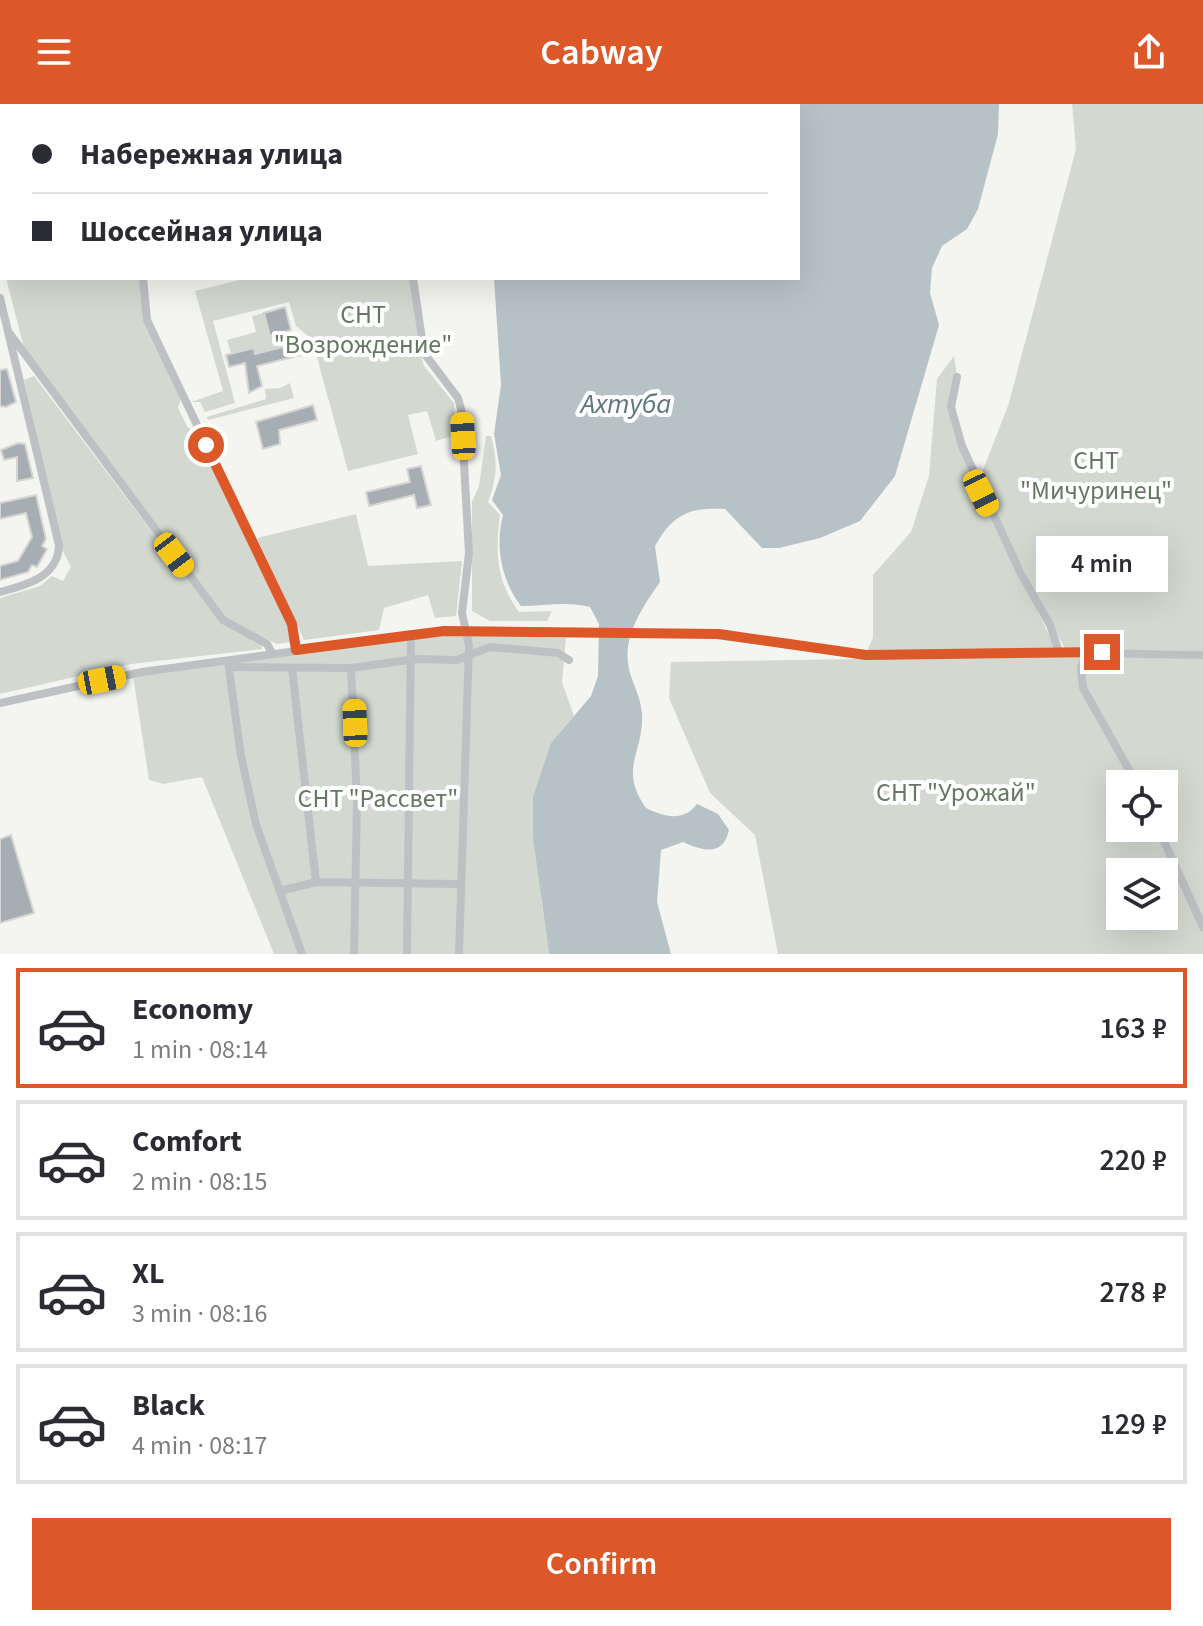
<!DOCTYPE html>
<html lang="en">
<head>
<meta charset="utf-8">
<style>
  body { margin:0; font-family:"Source Sans 3",sans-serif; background:#f2f2f3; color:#2b2b33; height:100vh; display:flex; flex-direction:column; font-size:30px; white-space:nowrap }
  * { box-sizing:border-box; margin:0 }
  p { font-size:26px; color:#7c7c81 }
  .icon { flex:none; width:44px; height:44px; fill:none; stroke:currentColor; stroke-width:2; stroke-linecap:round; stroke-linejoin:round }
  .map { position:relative; height:850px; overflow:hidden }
  .sheet { display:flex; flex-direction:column; background:#fff; flex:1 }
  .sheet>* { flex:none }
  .hud { position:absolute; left:0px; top:0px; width:800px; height:176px; box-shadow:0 8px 32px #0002; display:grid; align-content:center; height:176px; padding:0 32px; background:#fff }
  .controls { position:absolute; left:1106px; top:666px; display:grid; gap:16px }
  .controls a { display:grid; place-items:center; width:72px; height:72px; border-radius:0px; background:#fff; box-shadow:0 8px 32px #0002; font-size:40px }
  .end { position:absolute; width:36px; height:36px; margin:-18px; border:10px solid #dd5828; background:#fff; box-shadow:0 0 0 4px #fff }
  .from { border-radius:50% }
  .bubble { position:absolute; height:56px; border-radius:0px; background:#fff; box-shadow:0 8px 32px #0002; font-size:26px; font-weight:600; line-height:56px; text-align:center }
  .car { position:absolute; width:24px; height:48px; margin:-24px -12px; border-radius:10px; box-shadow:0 0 6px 2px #0007; background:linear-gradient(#f5c518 24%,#345 0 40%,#f5c518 0 76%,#345 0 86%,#f5c518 0) }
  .hud b { display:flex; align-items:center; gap:28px; height:76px; font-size:30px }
  .hud b+b { border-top:2px solid #e1e1e2 }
  .hud i { width:20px; height:20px; background:#2b2b33 }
  ul { padding:14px 0 0; list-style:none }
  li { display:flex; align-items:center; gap:24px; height:120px; margin:0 16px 12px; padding:0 16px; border:4px solid #e1e1e2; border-radius:0px }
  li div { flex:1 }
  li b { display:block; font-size:30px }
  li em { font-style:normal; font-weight:600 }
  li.current { border-color:#dd5828 }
  li>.icon { width:72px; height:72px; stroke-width:1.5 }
  .button { display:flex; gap:16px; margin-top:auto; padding:16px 32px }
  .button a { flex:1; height:92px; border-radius:0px; background:#dd5828; color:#fff; font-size:32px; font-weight:600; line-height:92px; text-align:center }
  header { display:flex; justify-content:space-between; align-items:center; height:104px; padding:0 32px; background:#dd5828; color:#fff; font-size:36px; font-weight:600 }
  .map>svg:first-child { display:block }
  .green { fill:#d3d9d0; fill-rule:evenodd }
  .water { fill:#b7c2c7 }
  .building { fill:#a7aeb3; stroke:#d5d6d3; stroke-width:2 }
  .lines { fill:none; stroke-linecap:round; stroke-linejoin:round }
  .minor { stroke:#bdc1c4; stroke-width:8 }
  .route { stroke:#dd5828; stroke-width:10 }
  .labels { text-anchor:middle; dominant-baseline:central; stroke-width:8; stroke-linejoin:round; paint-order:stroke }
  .park-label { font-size:26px; fill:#667863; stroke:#fff }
  .water-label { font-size:28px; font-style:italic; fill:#5f757e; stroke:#fff }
</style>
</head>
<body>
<header><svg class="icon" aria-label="menu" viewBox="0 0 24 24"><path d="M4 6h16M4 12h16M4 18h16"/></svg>Cabway<svg class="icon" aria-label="share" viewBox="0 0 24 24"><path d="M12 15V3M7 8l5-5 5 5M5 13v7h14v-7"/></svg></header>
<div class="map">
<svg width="1203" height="850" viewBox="0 0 1203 850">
  <rect width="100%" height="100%" fill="#f4f4f0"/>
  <g class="green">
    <path d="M1072,0H1203V547L1065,545L978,379L1009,299L1076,45Z"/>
    <path d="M6,174H140L143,211L181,294L178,304L188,324L196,326L292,528L290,538L277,540L228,517L25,248Z"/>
    <path d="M248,174H410L419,246L424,262L454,299L455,331L436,337L427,307L408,311L418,350L348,367L312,235L296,222L289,198L213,217L235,299L205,308L200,298H191L223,287L195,187Z"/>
    <path d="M264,209L270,232L286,228L289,241L261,248L256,253L253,244L231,249L227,236L256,228L252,212Z"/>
    <path d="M954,252L957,273L950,303L958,338L1055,544L1203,555V850H778L755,731L710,689L669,594L671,558L863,555L873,534V471L911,428L929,372L937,275ZM1120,680H1164V724H1120ZM1120,768H1164V812H1120Z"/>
    <path d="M34,272L221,519L261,540L262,545L131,560L0,590V494L40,482L52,472L63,477L71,463L62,445L24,276Z"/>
    <path d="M290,279L294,294L208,316L207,313L266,295L265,285L280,284Z"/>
    <path d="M486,332H491C498,357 497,374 488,398L500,411C495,449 496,476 519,508L552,507L547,517H490L472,507V398L479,382Z"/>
    <path d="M356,410L368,462L462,457L456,512L435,514L428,491L384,504L379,526L304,536L257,434Z"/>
    <path d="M443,529L566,534L562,578L574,612L551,639L541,794L549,850H274L202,673L163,680L149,676L133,572Z"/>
  </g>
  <path class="water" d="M487,0H999L998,30L978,105L967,125L942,142L932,164L930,189L939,221L895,372L860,417L820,434L779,444H762L725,405C689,403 673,410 655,442L660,478C642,504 620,535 630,569C634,582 641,595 642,610C644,649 618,665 646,704C664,713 684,718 697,700L718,710L729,726C723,753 703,747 683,738L661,746L657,798L671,850H549L533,733V693L551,639L591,592L598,572L599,520L590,503C566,497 546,502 521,502C501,476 495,442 503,411L492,396L501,371L494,330L501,281L494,174H798V2Z"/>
  <g class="building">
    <path d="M285,203L291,226L270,232L264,209Z"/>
    <path d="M298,239L301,251L257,262L262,282L249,289L245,259L229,263L226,251L254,244L255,250Z"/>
    <path d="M7,265L16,298L6,303L0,302V266Z"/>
    <path d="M313,301L317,316L279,326L280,340L263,345L256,318Z"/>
    <path d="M18,339L25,340L33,374L17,377V353L4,356L1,346Z"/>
    <path d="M421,362L431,401L417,404L414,391L369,402L366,388L410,378L407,365Z"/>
    <path d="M36,391L46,435L42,442L47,445L37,463L32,461L28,468L0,476V462L18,457L32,433L26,409L0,415V399Z"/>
    <path d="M11,731L34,809L0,819V735Z"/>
  </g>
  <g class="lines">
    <g class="minor">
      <path d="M91,0L92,2"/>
      <path d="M451,2L452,0"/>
      <path d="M143,174L147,216L292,520L296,546"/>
      <path d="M413,174L424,249L458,294L461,305L469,449L462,509L469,541L459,850"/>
      <path d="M0,194L59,441C58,474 25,481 0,488"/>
      <path d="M10,230L223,516L267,540L272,549"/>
      <path d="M957,273L951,303L962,342L1020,468L1050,521L1059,548"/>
      <path d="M1086,548L1081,564L1083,584L1137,680"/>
      <path d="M228,558L241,652L256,720L302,850"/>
      <path d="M230,563L351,564L416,555L457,556L490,543L558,549L569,556"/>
      <path d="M292,564L316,778"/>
      <path d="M351,564L357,698L354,850"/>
      <path d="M0,599L142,568L444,527L708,530L866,551L1027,548L1203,551"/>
      <path d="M1158,724L1203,823"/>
      <path d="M280,787L316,778L460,780"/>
      <path d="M407,850L411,530"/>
    </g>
  </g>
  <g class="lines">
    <path class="route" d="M206,341L292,520L296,546L444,527L719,530L866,551L1102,548"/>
  </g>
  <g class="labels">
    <g class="park-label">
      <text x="363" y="210">СНТ<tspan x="363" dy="30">"Возрождение"</tspan></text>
      <text x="1096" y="356">СНТ<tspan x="1096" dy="30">"Мичуринец"</tspan></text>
      <text x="956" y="688">СНТ "Урожай"</text>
      <text x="378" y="694">СНТ "Рассвет"</text>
    </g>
    <g class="water-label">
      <text x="626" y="300">Ахтуба</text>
    </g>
  </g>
</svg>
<div class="controls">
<a><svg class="icon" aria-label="locate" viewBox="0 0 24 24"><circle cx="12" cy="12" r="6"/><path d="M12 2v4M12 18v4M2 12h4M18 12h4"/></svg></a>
<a><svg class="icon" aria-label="layers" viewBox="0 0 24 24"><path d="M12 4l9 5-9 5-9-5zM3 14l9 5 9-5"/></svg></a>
</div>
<i class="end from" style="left:206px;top:341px"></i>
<i class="end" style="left:1102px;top:548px"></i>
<div class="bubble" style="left:1036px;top:432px;width:132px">4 min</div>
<i class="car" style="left:463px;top:332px;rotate:357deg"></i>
<i class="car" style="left:981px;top:389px;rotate:154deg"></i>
<i class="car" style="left:174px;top:451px;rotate:143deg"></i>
<i class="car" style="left:102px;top:576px;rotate:79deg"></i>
<i class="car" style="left:355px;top:619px;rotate:358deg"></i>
<div class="hud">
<b><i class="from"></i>Набережная улица</b>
<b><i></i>Шоссейная улица</b>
</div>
</div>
<section class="sheet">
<ul>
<li class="current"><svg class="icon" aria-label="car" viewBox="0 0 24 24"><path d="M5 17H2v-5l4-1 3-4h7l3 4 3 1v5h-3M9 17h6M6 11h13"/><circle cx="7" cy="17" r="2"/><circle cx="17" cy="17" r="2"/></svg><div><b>Economy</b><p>1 min · 08:14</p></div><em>163 ₽</em></li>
<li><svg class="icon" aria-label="car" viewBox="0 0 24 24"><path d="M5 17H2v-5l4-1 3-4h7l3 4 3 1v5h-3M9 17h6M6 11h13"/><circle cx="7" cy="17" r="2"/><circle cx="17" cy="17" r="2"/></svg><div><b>Comfort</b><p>2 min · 08:15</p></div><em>220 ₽</em></li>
<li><svg class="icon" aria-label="car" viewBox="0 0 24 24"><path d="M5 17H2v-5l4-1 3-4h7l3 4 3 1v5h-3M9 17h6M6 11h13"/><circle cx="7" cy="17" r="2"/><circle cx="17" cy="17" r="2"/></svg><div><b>XL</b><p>3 min · 08:16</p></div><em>278 ₽</em></li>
<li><svg class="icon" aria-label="car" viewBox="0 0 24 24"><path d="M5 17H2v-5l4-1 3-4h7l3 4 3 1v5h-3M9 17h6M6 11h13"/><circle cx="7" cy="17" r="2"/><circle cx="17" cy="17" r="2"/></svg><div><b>Black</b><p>4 min · 08:17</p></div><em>129 ₽</em></li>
</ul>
<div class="button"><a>Confirm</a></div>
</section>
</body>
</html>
